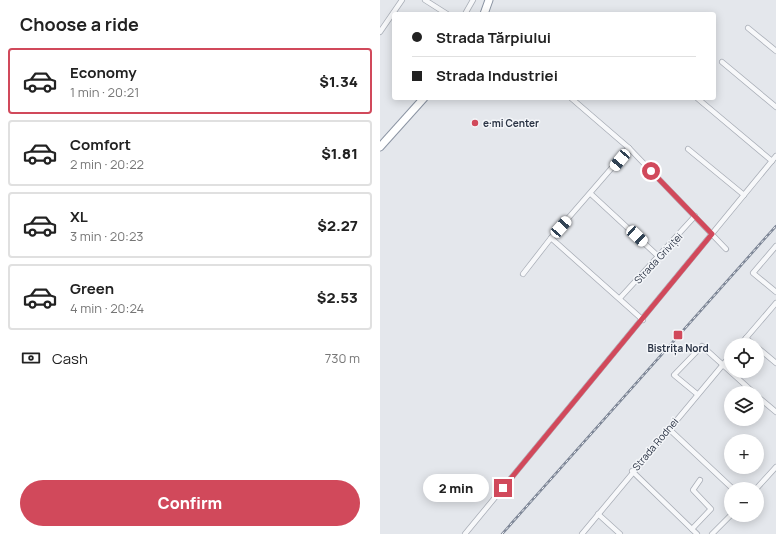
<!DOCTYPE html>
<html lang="en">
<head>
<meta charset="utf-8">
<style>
  body { margin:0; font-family:Manrope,sans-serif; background:#f6f6f6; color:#222; height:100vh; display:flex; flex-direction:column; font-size:15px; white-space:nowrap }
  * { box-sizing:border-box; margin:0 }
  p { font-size:13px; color:#767676 }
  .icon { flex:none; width:22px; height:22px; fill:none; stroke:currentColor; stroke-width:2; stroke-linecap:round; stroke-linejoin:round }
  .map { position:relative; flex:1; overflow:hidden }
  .side { display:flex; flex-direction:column; background:#fff; width:380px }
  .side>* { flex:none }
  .guide { position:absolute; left:12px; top:12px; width:324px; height:88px; border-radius:4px; box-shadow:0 2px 10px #0003; display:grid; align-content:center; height:88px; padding:0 20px; background:#fff }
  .tools { position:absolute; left:344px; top:338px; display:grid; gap:8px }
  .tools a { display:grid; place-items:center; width:40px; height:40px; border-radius:50%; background:#fff; box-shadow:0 2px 10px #0003; font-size:20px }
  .end { position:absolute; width:18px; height:18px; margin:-9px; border:5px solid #d1495b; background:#fff; box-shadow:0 0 0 2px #fff }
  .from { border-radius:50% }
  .bubble { position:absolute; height:28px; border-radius:14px; background:#fff; box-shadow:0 2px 10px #0003; font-size:13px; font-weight:800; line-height:28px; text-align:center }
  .car { position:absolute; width:12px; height:24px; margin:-12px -6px; border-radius:5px; box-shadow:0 0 3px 1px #0007; background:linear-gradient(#fff 24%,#345 0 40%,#fff 0 76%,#345 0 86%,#fff 0) }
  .guide b { display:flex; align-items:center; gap:14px; height:38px; font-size:15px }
  .guide b+b { border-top:1px solid #e0e0e0 }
  .guide i { width:10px; height:10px; background:#222 }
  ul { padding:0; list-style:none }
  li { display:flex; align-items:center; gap:12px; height:66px; margin:0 8px 6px; padding:0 12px; border:2px solid #e0e0e0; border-radius:4px }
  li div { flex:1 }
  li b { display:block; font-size:15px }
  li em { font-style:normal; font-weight:800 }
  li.on { border-color:#d1495b }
  li>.icon { width:36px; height:36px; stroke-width:1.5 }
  h2 { padding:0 20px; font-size:18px; line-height:48px }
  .pay { display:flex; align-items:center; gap:10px; height:44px; padding:0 20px; font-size:15px }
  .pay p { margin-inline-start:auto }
  .action { display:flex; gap:8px; margin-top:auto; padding:8px 20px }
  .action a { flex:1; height:46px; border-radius:24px; background:#d1495b; color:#fff; font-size:16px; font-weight:800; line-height:46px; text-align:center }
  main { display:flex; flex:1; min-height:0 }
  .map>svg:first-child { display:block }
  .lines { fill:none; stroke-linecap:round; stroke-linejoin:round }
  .minor-casing { stroke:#a9aeb7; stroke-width:6 }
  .highway-casing { stroke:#8b94a3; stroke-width:9 }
  .minor { stroke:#f7f8fa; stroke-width:4.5 }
  .highway { stroke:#fff; stroke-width:7 }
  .rail-casing { stroke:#7d8696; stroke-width:2.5 }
  .rail { stroke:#f4f6f9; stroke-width:1; stroke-dasharray:3; stroke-linecap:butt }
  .route { stroke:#d1495b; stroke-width:5 }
  .poi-dot { fill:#d1495b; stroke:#f4f6f9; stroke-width:1.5 }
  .labels { text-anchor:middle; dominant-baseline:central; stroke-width:3; stroke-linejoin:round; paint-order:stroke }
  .poi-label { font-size:10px; font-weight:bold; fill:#2b3445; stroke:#f4f6f9; text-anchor:start }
  .street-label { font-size:10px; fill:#2b3445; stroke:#f4f6f9 }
</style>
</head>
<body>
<main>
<section class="side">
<h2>Choose a ride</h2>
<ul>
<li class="on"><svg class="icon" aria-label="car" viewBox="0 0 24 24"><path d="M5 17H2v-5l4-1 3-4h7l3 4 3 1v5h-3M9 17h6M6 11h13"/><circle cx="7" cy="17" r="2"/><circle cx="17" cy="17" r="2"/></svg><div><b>Economy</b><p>1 min · 20:21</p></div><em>$1.34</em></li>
<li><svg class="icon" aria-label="car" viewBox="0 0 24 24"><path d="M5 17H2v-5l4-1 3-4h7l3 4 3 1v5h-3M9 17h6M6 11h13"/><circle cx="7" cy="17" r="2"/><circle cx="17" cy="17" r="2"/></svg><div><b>Comfort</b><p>2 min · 20:22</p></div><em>$1.81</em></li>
<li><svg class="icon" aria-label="car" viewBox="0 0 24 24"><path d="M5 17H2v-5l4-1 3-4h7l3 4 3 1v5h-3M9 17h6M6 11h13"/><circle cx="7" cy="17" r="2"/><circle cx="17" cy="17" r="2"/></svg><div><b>XL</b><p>3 min · 20:23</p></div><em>$2.27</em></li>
<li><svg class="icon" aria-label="car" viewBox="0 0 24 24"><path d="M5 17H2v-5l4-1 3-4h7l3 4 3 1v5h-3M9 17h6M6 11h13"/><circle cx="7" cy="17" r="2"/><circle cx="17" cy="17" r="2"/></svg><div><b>Green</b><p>4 min · 20:24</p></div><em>$2.53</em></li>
</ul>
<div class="pay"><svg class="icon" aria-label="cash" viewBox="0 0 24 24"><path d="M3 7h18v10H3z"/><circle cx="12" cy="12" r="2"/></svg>Cash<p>730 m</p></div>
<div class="action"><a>Confirm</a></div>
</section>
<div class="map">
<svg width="396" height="534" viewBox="0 0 396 534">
  <rect width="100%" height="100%" fill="#e4e7ec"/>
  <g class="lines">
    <g class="minor-casing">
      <g id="minor">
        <path d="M45,0L67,14"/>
        <path d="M85,14L93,0"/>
        <path d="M368,28L396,51"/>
        <path d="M0,32L22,0"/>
        <path d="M342,62L396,107"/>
        <path d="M191,98L249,148L346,249"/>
        <path d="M317,98L392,161"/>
        <path d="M308,149L364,195"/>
        <path d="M211,194L279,257"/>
        <path d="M171,238L263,320"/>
        <path d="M396,246L373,273L396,292"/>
        <path d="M143,274L171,238L249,148"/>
        <path d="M240,298L315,216"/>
        <path d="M366,338L374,345"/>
        <path d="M360,345L396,303"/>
        <path d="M377,347L396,363"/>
        <path d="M317,394L294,375L322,346L374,393"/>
        <path d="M377,396L396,412"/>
        <path d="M289,429L353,489"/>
        <path d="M252,471L317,534"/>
        <path d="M376,489L396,467"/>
        <path d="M218,514L240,534"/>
        <path d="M312,529L331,509L313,490L320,480"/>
        <path d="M85,534L396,156"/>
        <path d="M202,534L351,355"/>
        <path d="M332,534L351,515"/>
      </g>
    </g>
    <g class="highway-casing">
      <g id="highway">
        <path d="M104,14L109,0"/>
        <path d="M0,147L44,98"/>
      </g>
    </g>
    <use href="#minor" class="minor"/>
    <use href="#highway" class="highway"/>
    <g class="rail-casing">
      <path id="rail" d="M122,534L396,226"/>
    </g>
    <use href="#rail" class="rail"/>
  </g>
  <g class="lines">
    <path class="route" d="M123,488L332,234L271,171"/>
  </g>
  <g class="poi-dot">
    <circle cx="95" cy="123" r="4"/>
    <rect x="293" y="330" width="10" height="10" rx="2"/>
  </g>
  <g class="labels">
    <g class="poi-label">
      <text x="103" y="123">e·mi Center</text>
      <text x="298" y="348" text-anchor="middle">Bistrița Nord</text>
    </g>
    <g class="street-label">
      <text transform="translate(278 258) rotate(-47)">Strada Griviței</text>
      <text transform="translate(275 444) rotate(-50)">Strada Rodnei</text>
    </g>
  </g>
</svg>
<div class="tools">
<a><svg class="icon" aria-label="locate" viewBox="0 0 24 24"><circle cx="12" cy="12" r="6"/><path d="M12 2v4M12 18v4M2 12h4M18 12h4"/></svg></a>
<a><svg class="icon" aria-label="layers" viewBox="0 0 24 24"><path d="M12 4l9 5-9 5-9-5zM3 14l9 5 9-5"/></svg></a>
<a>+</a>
<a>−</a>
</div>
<i class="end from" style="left:271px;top:171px"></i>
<i class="end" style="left:123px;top:488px"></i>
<div class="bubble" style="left:43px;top:474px;width:66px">2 min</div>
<i class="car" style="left:240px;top:160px;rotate:220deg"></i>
<i class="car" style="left:181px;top:227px;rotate:42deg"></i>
<i class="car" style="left:257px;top:236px;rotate:133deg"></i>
<div class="guide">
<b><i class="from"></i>Strada Tărpiului</b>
<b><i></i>Strada Industriei</b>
</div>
</div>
</main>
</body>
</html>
